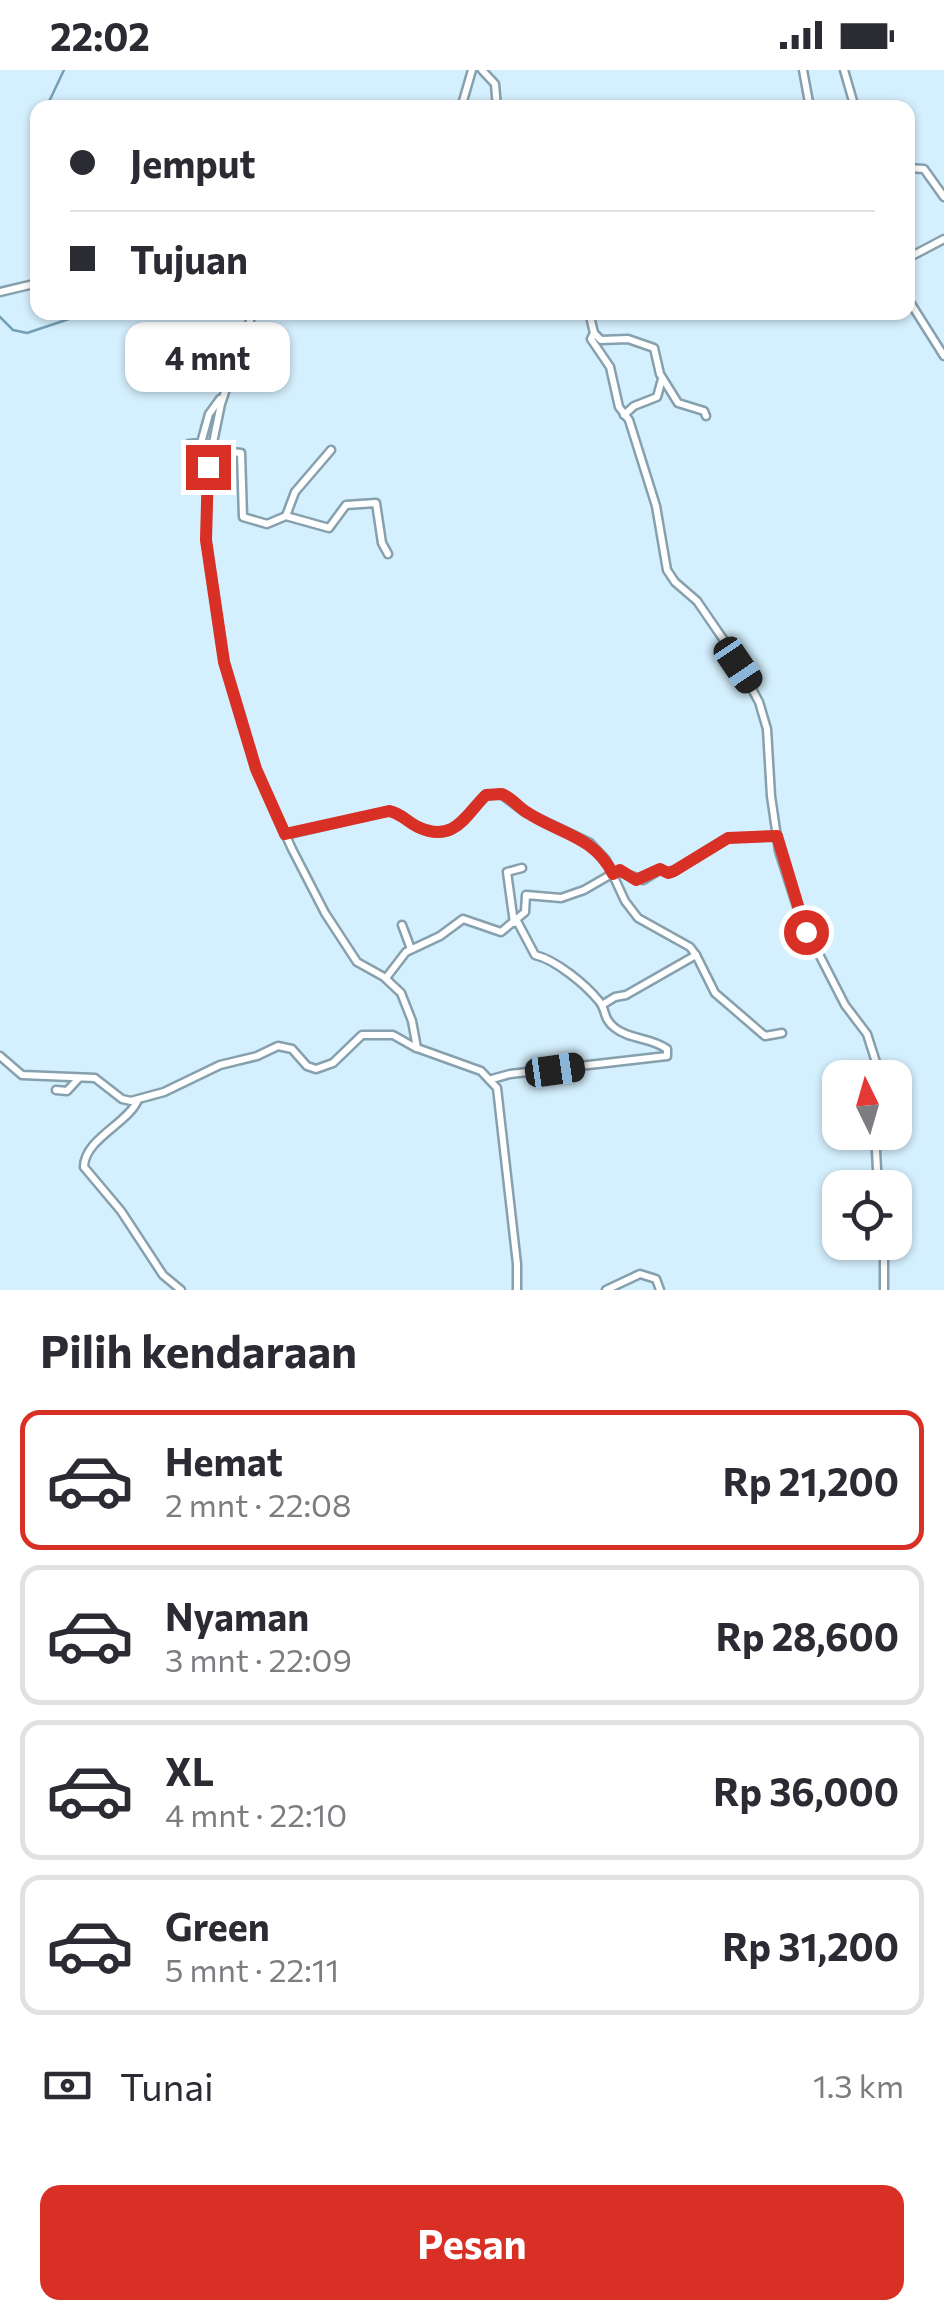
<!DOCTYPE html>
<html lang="id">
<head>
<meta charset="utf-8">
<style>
  body { margin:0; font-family:Commissioner,sans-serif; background:#f7f7f7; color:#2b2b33; height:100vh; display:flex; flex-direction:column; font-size:38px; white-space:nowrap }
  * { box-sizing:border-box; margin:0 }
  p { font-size:32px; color:#7c7c81 }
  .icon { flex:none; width:55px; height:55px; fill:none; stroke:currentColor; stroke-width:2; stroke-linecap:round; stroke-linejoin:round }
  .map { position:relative; height:1220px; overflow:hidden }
  .sheet { display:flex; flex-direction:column; background:#fff; flex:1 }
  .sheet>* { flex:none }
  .banner { position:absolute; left:30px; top:30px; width:885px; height:220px; border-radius:20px; box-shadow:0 2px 8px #0004; display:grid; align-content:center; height:220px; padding:0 40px; background:#fff }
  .needle { width:65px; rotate:355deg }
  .controls { position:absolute; left:822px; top:990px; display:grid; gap:20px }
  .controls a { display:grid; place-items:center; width:90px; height:90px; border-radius:20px; background:#fff; box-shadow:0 2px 8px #0004; font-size:50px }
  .end { position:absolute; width:45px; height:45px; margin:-22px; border:12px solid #d93025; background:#fff; box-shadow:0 0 0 5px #fff }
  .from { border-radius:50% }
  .bubble { position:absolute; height:70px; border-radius:20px; background:#fff; box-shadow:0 2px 8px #0004; font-size:32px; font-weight:700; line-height:70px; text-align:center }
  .car { position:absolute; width:30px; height:60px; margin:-30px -15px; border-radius:12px; box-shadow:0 0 8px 2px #0007; background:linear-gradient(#222 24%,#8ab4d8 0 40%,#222 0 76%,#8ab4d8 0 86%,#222 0) }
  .banner b { display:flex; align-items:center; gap:35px; height:95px; font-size:38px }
  .banner b+b { border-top:2px solid #e1e1e2 }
  .banner i { width:25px; height:25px; background:#2b2b33 }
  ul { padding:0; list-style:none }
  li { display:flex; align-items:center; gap:30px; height:140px; margin:0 20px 15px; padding:0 20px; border:5px solid #e1e1e2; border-radius:20px }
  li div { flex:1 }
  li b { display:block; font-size:38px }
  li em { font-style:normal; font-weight:700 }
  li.on { border-color:#d93025 }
  li>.icon { width:90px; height:90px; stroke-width:1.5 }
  h2 { padding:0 40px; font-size:45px; line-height:120px }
  .pay { display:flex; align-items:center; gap:25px; height:110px; padding:0 40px; font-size:38px }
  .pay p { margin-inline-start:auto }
  .button { display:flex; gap:20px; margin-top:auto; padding:20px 40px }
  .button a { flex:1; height:115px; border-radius:20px; background:#d93025; color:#fff; font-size:40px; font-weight:700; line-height:115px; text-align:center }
  .status { display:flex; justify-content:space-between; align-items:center; height:70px; padding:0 50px; background:#fff; direction:ltr }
  .status svg { height:28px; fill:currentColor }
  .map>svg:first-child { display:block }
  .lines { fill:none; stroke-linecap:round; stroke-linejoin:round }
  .stream { stroke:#74a0b7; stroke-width:2.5 }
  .minor-casing { stroke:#86a0ad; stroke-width:11 }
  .minor { stroke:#fff; stroke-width:6 }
  .route { stroke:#d93025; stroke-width:12 }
</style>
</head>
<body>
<div class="status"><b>22:02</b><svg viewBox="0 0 49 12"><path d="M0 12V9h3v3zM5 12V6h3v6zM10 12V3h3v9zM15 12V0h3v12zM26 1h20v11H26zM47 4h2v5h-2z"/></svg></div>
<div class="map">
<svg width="944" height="1220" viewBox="0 0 944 1220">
  <rect width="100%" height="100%" fill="#d4effd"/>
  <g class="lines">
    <g class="stream">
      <path d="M46,38L64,0"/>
      <path d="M0,247L13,260L27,263L90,242"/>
    </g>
    <g class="minor-casing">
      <g id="minor">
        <path d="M482,0L495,14L497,38"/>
        <path d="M803,0L810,38"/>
        <path d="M844,0L855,38"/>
        <path d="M461,38L472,0"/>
        <path d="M908,98L924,99L944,127"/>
        <path d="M908,188L944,169"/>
        <path d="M0,222L38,213"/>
        <path d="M908,229L944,286"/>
        <path d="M252,242L244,276L236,288L221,334L208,397L206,470L224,592L256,699L292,779L325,843L357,892L384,907L401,923L412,951L417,978L481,1001L497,1018L517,1194V1220"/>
        <path d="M589,242L594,263L601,270L628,269L654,278L660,304L678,333L704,341L706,346"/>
        <path d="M594,263L591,269L610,297L619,337L629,350L656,436L667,500L675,512L697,531L732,582L759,632L767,659L771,726L779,781L801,849L845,935L867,964L881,1008"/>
        <path d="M624,345L634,336L657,327L662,309"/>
        <path d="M189,374L201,373L209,344L220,329"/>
        <path d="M211,380L241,383L243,447L267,454L286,446L329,458L346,435L376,433L382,473L388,484"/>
        <path d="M286,446L295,422L331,380"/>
        <path d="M285,765L389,741C401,743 407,751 418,757C456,775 466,744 486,725L501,724L525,742L590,773L606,790L625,831L638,848L690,877L696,885"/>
        <path d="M514,853L507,802L522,798"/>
        <path d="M402,855L411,879"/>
        <path d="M386,908L406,882L440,866L463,849L501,862L525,842L526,825L561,828L584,820L617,801L643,810L661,799L668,803L674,801L728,768L777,766"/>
        <path d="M602,935L615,927L626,925L696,885L715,923L765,966L782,963"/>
        <path d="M0,986L22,1005L95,1008L122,1029L131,1031L164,1022L220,995L257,986L278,976L292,979L307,996L316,999L333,993L362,965H393L416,978"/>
        <path d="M492,1009L510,1004L667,986V979C651,967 630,970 615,958C602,948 607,940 599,931C585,914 556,890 535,885L517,851"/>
        <path d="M56,1020L67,1021L79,1008"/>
        <path d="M137,1032C126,1054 84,1070 84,1097L121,1141L163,1205L181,1220"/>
        <path d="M875,1062L878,1118"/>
        <path d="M606,1220L640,1204L656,1209L660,1220"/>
        <path d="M884,1220V1172"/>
      </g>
    </g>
    <use href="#minor" class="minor"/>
  </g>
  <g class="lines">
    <path class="route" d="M208,397L206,470L224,592L256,699L285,764L389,741C401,743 407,752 418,757C455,774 466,744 486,725L502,724C512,728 518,737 528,743C560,764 594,766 613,804L620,800L636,810L660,799L668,803L674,801L728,768L777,766L806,862"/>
  </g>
</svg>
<div class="controls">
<a><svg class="needle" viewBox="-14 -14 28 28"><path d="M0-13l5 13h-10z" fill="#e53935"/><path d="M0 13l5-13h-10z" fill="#7c7c81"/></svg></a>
<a><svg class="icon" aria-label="locate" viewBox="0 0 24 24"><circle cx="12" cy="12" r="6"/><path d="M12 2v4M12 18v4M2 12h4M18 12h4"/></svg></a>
</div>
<i class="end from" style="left:806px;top:862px"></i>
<i class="end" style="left:208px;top:397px"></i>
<div class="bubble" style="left:125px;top:252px;width:165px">4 mnt</div>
<i class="car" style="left:738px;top:595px;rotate:146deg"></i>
<i class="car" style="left:555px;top:1000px;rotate:82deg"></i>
<div class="banner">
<b><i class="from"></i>Jemput</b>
<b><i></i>Tujuan</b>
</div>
</div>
<section class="sheet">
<h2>Pilih kendaraan</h2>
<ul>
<li class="on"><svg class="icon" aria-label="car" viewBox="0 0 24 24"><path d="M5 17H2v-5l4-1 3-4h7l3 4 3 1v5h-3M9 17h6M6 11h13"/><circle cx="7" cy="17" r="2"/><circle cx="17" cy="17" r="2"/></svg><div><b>Hemat</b><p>2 mnt · 22:08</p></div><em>Rp 21,200</em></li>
<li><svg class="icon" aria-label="car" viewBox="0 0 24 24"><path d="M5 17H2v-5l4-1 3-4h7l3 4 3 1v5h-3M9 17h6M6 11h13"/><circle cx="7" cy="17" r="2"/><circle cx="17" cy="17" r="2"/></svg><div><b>Nyaman</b><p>3 mnt · 22:09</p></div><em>Rp 28,600</em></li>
<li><svg class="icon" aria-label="car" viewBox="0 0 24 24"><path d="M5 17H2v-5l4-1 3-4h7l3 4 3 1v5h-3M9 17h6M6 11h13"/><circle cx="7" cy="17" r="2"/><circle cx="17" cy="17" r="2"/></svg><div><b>XL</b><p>4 mnt · 22:10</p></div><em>Rp 36,000</em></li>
<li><svg class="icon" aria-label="car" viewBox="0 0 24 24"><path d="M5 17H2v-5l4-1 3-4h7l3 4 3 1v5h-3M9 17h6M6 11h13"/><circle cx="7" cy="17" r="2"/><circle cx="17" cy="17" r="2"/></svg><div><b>Green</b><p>5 mnt · 22:11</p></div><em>Rp 31,200</em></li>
</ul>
<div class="pay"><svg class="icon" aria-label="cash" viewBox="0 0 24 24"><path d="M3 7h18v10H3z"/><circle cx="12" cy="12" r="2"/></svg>Tunai<p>1.3 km</p></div>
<div class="button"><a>Pesan</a></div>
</section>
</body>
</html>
